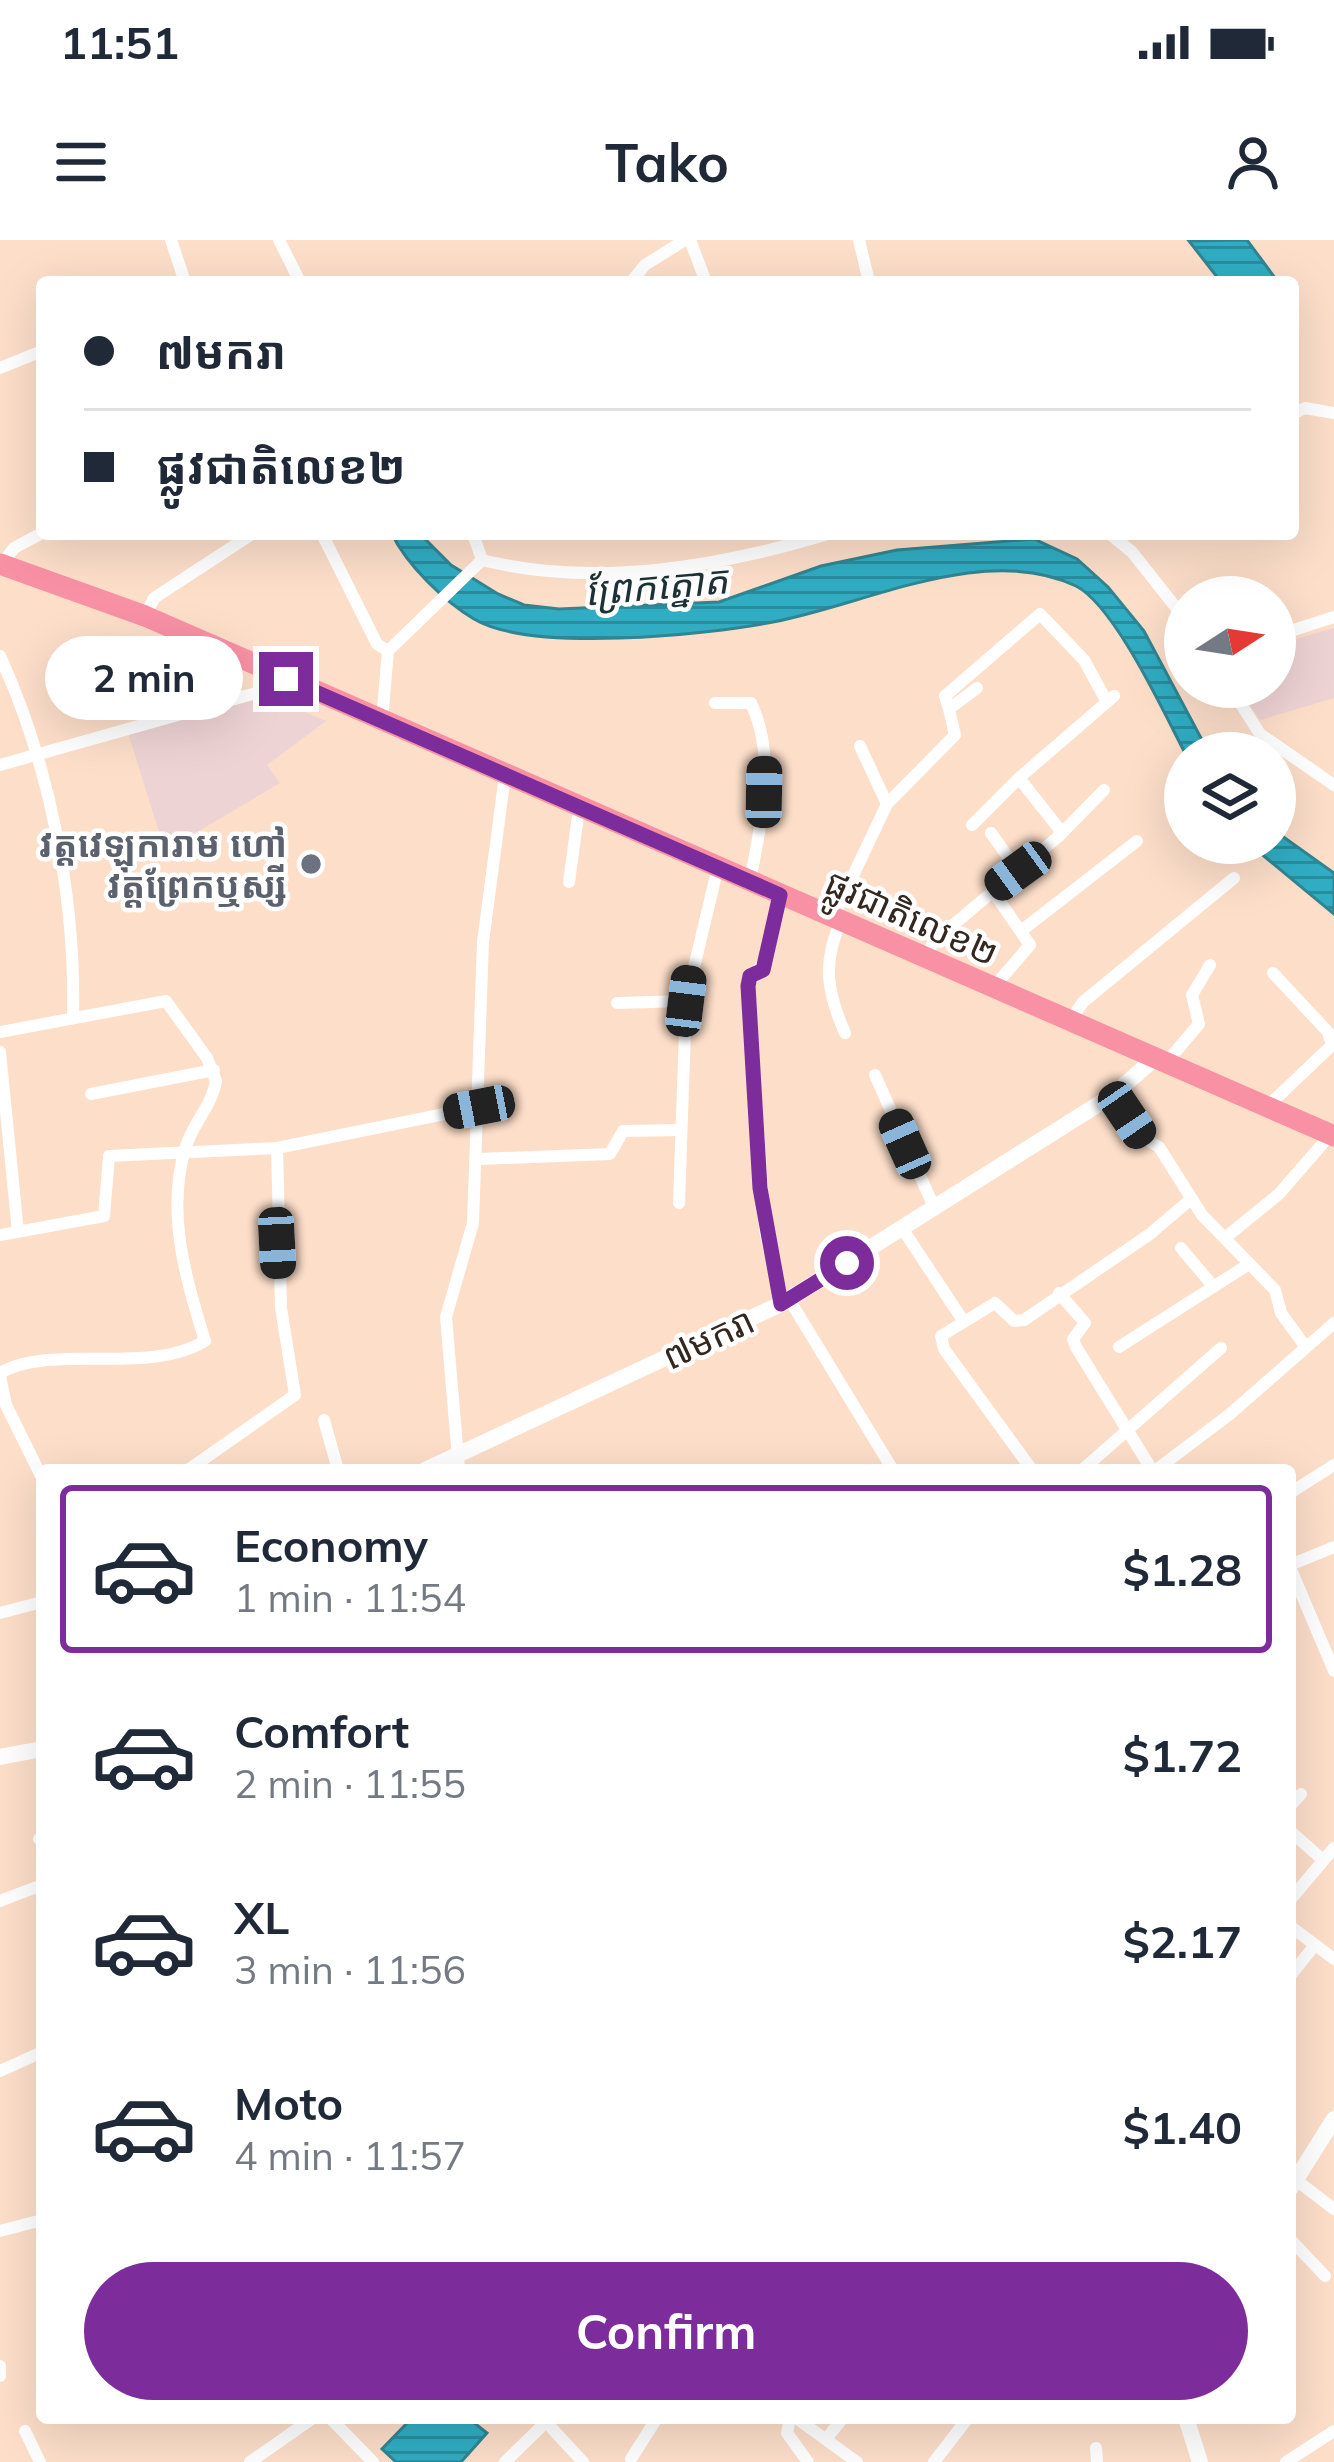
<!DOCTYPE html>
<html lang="en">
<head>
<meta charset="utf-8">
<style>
  body { margin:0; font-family:Mulish,"Noto Sans Khmer",sans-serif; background:#f6f6f7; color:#1f2937; height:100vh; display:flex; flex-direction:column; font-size:45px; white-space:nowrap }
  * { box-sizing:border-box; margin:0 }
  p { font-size:39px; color:#747a83 }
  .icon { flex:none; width:66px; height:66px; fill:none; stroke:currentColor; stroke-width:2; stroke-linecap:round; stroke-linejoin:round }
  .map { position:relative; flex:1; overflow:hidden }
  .side { position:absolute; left:36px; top:1224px; width:1260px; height:960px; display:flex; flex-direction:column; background:#fff; border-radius:12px; box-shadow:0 12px 48px #0002 }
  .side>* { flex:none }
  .hud { position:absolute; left:36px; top:36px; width:1263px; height:264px; border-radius:12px; box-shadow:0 12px 48px #0002; display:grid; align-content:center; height:264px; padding:0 48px; background:#fff }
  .needle { width:78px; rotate:78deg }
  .tools { position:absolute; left:1164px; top:336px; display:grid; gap:24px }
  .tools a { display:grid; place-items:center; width:132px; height:132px; border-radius:50%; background:#fff; box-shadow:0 12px 48px #0002; font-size:60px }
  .end { position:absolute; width:54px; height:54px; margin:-27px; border:15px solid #7d2c9c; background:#fff; box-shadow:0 0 0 6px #fff }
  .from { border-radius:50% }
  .bubble { position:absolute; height:84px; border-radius:42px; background:#fff; box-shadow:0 12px 48px #0002; font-size:39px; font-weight:700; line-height:84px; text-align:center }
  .car { position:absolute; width:36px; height:72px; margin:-36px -18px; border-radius:15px; box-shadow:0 0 9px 3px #0007; background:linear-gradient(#222 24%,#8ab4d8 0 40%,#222 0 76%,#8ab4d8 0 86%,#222 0) }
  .hud b { display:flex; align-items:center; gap:42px; height:114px; font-size:45px }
  .hud b+b { border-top:3px solid #e0e1e3 }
  .hud i { width:30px; height:30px; background:#1f2937 }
  ul { padding:21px 0 0; list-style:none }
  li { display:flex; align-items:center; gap:36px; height:168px; margin:0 24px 18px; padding:0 24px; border:6px solid transparent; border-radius:12px }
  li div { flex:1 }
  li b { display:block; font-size:45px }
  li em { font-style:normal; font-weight:700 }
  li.selected { border-color:#7d2c9c }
  li>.icon { width:108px; height:108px; stroke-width:1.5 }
  .primary-button { display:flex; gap:24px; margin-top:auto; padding:24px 48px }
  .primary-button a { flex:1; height:138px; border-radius:72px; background:#7d2c9c; color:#fff; font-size:48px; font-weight:700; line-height:138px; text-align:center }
  .status { display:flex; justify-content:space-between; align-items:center; height:84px; padding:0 60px; background:#fff; direction:ltr }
  .status svg { height:33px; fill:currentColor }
  header { display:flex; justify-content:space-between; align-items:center; height:156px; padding:0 48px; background:#fff; font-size:54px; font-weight:700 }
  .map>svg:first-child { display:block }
  .education { fill:#eed3d4 }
  .water { fill:url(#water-rules); stroke:#318592; stroke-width:3 }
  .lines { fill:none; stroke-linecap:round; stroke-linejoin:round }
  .street { stroke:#fff; stroke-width:12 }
  .secondary { stroke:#fff; stroke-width:16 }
  .highway { stroke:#f991a5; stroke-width:21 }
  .route { stroke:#7d2c9c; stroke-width:15 }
  .worship-dot { fill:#6b7280; stroke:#fff; stroke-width:4.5 }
  .labels { text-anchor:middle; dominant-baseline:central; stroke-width:9; stroke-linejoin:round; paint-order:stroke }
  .worship-label { font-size:36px; font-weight:bold; fill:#5b616d; stroke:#fff; text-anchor:end }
  .street-label { font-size:36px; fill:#332820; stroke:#fff }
  .water-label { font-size:39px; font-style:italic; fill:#1d3236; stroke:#fff }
</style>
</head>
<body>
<div class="status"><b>11:51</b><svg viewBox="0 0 49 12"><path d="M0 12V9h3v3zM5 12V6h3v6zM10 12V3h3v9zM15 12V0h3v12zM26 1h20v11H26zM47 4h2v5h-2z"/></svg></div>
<header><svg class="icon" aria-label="menu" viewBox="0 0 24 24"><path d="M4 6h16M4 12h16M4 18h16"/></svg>Tako<svg class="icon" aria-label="person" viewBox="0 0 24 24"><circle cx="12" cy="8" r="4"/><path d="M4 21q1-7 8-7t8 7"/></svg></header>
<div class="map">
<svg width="1334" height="2222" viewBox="0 0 1334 2222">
  <defs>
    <pattern id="water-rules" width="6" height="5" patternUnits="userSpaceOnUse" patternTransform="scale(3)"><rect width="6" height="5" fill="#30adc3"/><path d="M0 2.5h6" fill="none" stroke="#298d9e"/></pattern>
  </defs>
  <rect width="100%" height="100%" fill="#fcdec9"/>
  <g class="education">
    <path d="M1334,388V458L1260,480L1238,447H1275V405Z"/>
    <path d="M267,456L326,481L267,525L280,543L165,611L128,493Z"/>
  </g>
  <g class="water">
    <path d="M1247,0L1278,42H1221L1189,1Z"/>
    <path d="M392,294H420L451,325L498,354L524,365L559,369L719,362L821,326L897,310L1034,299L1077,319L1108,347L1144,391L1209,513H1185C1164,473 1115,366 1076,346C984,302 865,365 773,382C707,395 531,413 474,379C444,361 407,325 392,294Z"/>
    <path d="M1275,591L1334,633V674L1248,603H1275Z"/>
    <path d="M412,2178H468L487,2193L461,2222H396L382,2209Z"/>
  </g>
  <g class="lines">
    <g class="street">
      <path d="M171,0L185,42"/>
      <path d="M279,0L300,42"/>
      <path d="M690,0L706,42"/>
      <path d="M859,0L869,42"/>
      <path d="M631,42L645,25L685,0"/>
      <path d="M0,128L42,111"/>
      <path d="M1293,174L1305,168L1334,173"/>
      <path d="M322,294L377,404L388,411"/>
      <path d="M473,294L482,320"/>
      <path d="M1110,294L1132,312L1185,379"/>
      <path d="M1,325L14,308L42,293"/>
      <path d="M145,376L154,358L252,294"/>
      <path d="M1275,396L1334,377"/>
      <path d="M0,416C50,525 76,659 73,778"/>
      <path d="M1230,447L1260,494L1334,545"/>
      <path d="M715,463H751C777,517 761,584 750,641"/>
      <path d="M949,469L945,456L1040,374L1084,420L1107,462"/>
      <path d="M382,480L388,411L482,320C595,348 718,327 828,294"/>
      <path d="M860,506L887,564"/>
      <path d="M0,525L267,450L274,434"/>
      <path d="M972,585L1019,538"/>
      <path d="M991,593L1018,631"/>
      <path d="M1059,596L1104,550"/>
      <path d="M569,642L579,568"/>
      <path d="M992,650L1030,705L993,748"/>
      <path d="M780,655L768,715L748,745L765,990L781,1064"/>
      <path d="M833,678L887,564L955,495L949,469L977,448"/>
      <path d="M841,681C822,723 827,752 845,793"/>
      <path d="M1021,691L1137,601"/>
      <path d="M925,718L934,701L1059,596L1060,590L1019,538L1114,456"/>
      <path d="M617,763L686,761"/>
      <path d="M1069,782L1083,762L1234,638"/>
      <path d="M0,792L166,761L207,818L216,841C212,866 192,884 185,909C166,974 186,1039 205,1101C148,1136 50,1103 0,1133"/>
      <path d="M0,812L18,992"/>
      <path d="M1166,823L1199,784L1192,755L1210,725"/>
      <path d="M875,835L934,967"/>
      <path d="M91,854L214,830"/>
      <path d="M1113,855L1141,896L1159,907L1202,975L1275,1050L1281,1073L1305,1106"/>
      <path d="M1267,867L1332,805L1328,792L1273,733"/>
      <path d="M479,919L610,914L623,891L681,890"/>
      <path d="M679,963L686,761L718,627"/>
      <path d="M902,988L962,1079"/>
      <path d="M0,995L104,976L109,916L277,908L479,867"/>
      <path d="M1226,997L1279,954L1332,893"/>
      <path d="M1181,1008L1213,1046"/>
      <path d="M1059,1053L1085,1083L1073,1099L1076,1107L1152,1230"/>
      <path d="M789,1059L893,1230"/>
      <path d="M1119,1107L1246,1026"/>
      <path d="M0,1136L6,1165L42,1238"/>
      <path d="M324,1180L338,1230"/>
      <path d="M188,1230L295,1155L281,1068L277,908"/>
      <path d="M459,1230L446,1077L473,983L483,702L505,535"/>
      <path d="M1032,1230L944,1109L941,1096L995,1063L1014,1081L1024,1080L1150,994L1191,959"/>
      <path d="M1082,1230L1221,1108"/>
      <path d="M1156,1230L1230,1174L1334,1083"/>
      <path d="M1290,1253L1334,1225"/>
      <path d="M1290,1325L1334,1307"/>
      <path d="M1290,1327L1334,1431"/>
      <path d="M0,1373L42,1362"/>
      <path d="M1290,1566L1301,1554"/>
      <path d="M1290,1591L1323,1620"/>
      <path d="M39,1599L42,1598"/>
      <path d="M1290,1660L1334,1608"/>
      <path d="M0,1661L42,1645"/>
      <path d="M1290,1686L1334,1719"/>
      <path d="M1290,1736L1315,1705"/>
      <path d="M0,1831L40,1813"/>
      <path d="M1296,1940L1334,1969"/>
      <path d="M0,1991L42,1980"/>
      <path d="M1290,1999L1325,2036"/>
      <path d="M0,2126V2136"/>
      <path d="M330,2178L373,2222"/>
      <path d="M790,2178L787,2193L808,2222"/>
      <path d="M796,2178L857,2222"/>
      <path d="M25,2191L40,2222"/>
      <path d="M826,2199L843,2178"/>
      <path d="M1096,2208L1097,2222"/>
      <path d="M631,2219L657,2178"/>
      <path d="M250,2222L313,2178"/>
      <path d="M505,2222L546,2182L583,2222"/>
      <path d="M934,2222L968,2178"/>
      <path d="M1286,2222L1334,2191"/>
    </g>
    <g class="secondary">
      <path d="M425,1230L781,1064L1113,855L1155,818"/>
      <path d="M0,1517L42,1509"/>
      <path d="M1290,1949L1334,1879"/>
      <path d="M1186,2178L1200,2222"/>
    </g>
    <path class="highway" d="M0,324L145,376L1334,896"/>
  </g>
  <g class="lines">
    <path class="route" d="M286,439L780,655L763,730L750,736L748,746L760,948L781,1064L847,1023"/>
  </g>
  <circle class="worship-dot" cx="311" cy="624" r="12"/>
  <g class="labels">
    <g class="worship-label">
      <text x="287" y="603">វត្តវេឡុការាម ហៅ<tspan x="287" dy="41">វត្តព្រែកឬស្សី</tspan></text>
    </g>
    <g class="street-label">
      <text transform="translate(912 677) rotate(24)">ផ្លូវជាតិលេខ២</text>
      <text transform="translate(708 1098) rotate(-25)">៧មករា</text>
    </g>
    <g class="water-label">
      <text transform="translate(656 345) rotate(-5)">ព្រែកត្នោត</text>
    </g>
  </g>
</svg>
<div class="tools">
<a><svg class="needle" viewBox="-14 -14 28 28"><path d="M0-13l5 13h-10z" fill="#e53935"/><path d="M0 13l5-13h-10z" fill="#747a83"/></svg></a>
<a><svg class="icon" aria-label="layers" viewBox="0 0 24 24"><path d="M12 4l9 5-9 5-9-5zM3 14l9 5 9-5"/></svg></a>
</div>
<i class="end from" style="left:847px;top:1023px"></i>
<i class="end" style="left:286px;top:439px"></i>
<div class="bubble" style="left:45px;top:396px;width:198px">2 min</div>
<i class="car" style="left:764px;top:552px;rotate:1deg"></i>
<i class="car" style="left:1018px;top:631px;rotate:234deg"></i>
<i class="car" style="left:686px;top:761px;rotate:7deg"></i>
<i class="car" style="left:479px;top:867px;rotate:259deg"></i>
<i class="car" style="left:1127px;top:875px;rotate:146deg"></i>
<i class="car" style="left:905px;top:904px;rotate:336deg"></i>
<i class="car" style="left:277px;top:1003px;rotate:177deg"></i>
<div class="hud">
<b><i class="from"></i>៧មករា</b>
<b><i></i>ផ្លូវជាតិលេខ២</b>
</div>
<section class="side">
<ul>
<li class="selected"><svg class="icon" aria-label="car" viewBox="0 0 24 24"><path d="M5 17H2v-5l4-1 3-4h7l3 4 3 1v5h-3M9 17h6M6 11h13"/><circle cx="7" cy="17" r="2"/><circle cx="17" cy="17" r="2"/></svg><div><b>Economy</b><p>1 min · 11:54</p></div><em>$1.28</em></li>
<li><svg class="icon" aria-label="car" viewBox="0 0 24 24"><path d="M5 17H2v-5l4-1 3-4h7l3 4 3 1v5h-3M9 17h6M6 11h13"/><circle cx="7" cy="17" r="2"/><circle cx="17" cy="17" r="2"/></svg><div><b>Comfort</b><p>2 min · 11:55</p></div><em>$1.72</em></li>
<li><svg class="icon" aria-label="car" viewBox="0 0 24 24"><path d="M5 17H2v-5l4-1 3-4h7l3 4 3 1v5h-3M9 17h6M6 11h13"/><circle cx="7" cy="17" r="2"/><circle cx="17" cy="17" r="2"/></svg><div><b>XL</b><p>3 min · 11:56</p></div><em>$2.17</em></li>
<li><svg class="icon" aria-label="car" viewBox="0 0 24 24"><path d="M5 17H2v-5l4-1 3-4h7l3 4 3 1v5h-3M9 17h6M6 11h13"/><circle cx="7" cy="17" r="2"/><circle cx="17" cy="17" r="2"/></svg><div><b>Moto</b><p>4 min · 11:57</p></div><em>$1.40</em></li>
</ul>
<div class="primary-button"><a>Confirm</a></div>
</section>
</div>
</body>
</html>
